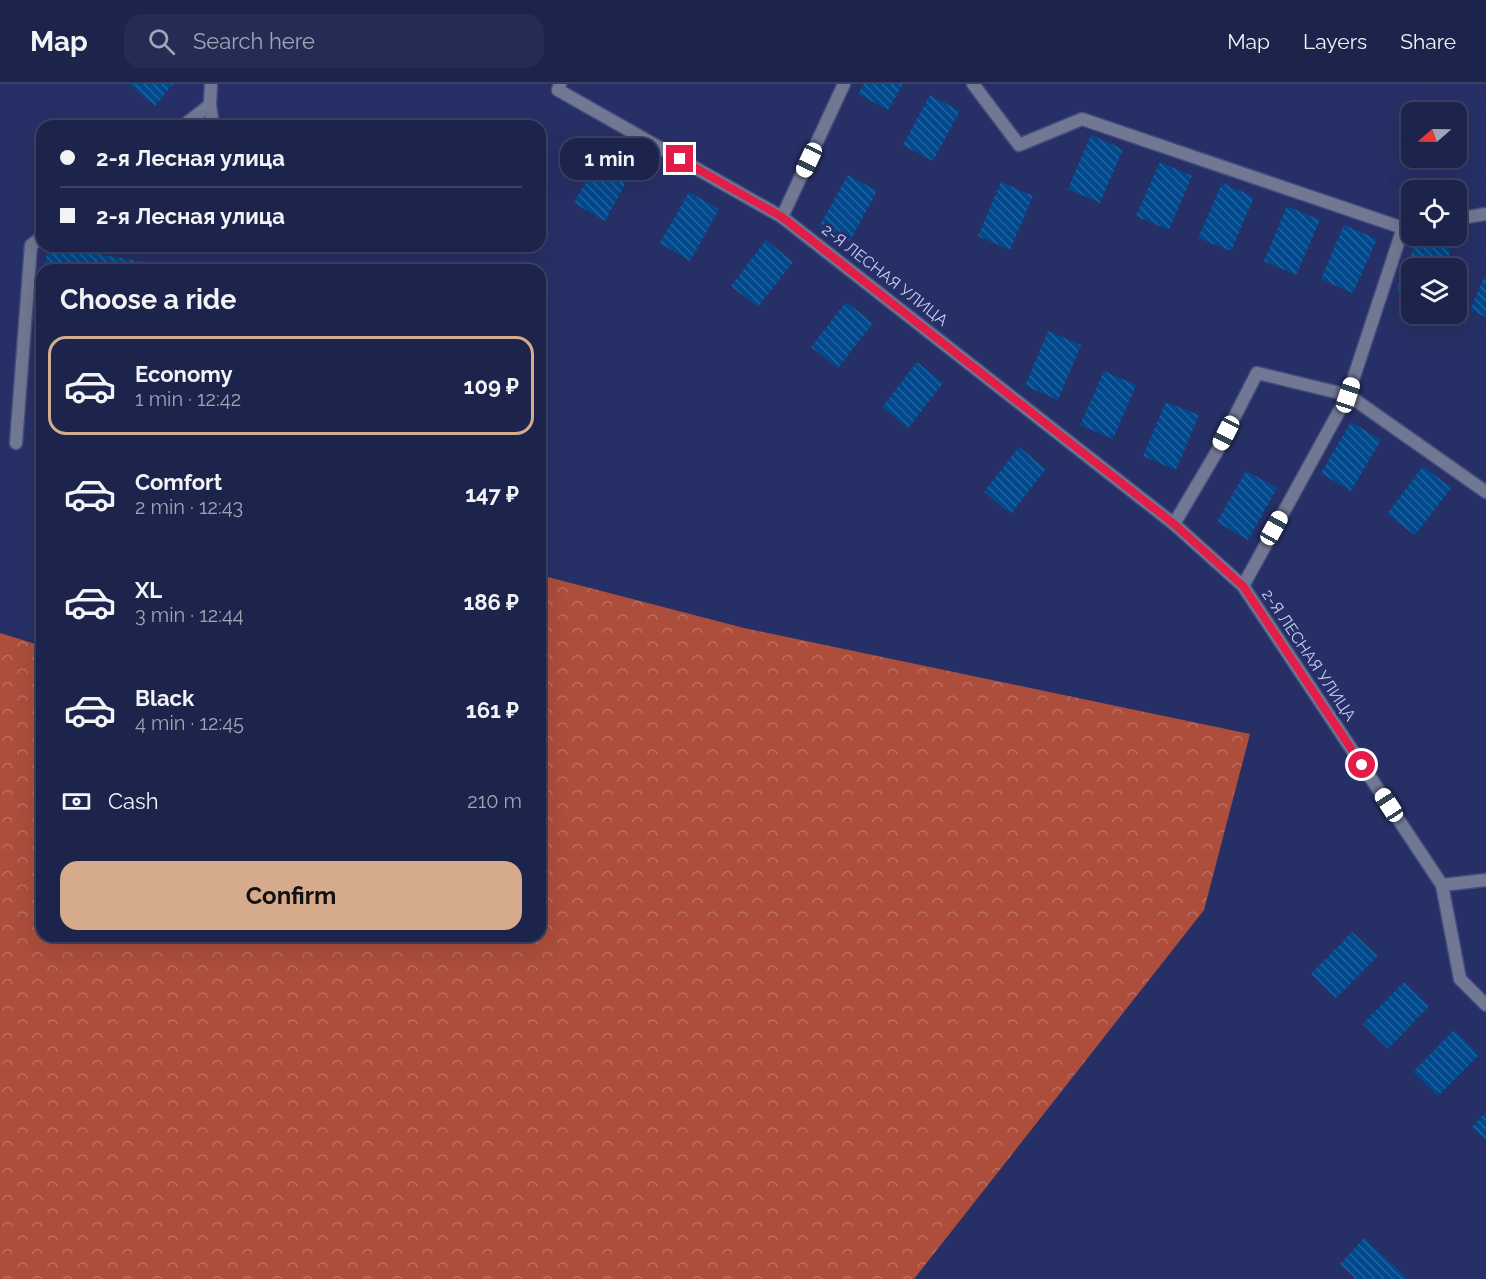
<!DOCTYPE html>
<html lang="en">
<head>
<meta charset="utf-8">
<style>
  body { margin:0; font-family:Raleway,sans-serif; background:#252c53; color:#f1f3f6; height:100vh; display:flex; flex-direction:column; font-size:22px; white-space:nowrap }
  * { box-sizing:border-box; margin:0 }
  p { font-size:20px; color:#a0a4b5 }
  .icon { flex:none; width:33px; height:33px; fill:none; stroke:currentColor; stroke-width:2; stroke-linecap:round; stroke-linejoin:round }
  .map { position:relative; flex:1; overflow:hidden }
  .sheet { position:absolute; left:36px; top:180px; width:510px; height:678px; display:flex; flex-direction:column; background:#1d244c; border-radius:18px; box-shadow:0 6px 24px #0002,0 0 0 2px #3b4164 }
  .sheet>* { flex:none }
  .guide { position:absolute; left:36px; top:36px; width:510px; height:132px; border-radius:18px; box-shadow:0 6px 24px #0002,0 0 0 2px #3b4164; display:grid; align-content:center; height:132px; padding:0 24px; background:#1d244c }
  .needle { width:39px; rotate:250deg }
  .tools { position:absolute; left:1401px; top:18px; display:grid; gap:12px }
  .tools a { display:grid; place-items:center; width:66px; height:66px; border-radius:12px; background:#1d244c; box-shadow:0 6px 24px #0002,0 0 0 2px #3b4164; font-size:30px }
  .end { position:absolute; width:27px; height:27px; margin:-14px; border:8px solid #e11d48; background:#fff; box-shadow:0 0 0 3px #fff }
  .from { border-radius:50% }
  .bubble { position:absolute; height:42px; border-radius:18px; background:#1d244c; box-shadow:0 6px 24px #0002,0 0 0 2px #3b4164; font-size:20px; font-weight:700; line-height:42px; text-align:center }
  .car { position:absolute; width:18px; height:36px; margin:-18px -9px; border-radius:8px; box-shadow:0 0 4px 2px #0007; background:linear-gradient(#fff 24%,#345 0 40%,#fff 0 76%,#345 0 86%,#fff 0) }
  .guide b { display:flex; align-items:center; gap:21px; height:57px; font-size:22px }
  .guide b+b { border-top:2px solid #3b4164 }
  .guide i { width:15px; height:15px; background:#f1f3f6 }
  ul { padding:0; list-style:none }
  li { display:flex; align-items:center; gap:18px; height:99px; margin:0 12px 9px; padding:0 12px; border:3px solid transparent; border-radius:18px }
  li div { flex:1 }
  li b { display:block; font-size:22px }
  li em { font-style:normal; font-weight:700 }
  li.current { border-color:#d6ab8b }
  li>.icon { width:54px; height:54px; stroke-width:1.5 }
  h2 { padding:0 24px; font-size:27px; line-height:72px }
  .pay { display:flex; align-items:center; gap:15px; height:66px; padding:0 24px; font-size:22px }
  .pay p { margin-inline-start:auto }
  .cta { display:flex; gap:12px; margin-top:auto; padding:12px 24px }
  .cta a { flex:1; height:69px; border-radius:18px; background:#d6ab8b; color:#111; font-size:24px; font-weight:700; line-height:69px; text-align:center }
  header { display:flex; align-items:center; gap:36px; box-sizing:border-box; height:84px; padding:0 30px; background:#1d244c; border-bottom:2px solid #3b4164 }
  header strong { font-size:28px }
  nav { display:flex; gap:33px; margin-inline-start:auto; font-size:21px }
  .search { width:420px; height:54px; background:#252c53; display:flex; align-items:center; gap:15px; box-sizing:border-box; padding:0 21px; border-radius:18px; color:#a0a4b5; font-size:22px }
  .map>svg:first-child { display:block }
  .forest { fill:url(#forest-crowns) }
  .building { fill:url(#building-back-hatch) }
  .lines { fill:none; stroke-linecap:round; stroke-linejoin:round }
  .service-casing { stroke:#444d7f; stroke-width:15 }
  .minor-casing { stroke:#444d7f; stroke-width:15 }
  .service { stroke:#707893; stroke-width:12 }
  .minor { stroke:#707893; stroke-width:12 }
  .route { stroke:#e11d48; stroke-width:8 }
  .labels { text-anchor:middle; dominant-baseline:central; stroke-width:6; stroke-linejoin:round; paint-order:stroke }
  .street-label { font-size:16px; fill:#c8d1f2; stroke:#273066 }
</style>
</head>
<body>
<header>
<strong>Map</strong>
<div class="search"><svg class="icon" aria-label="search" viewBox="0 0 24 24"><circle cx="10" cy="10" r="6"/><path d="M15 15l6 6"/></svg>Search here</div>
<nav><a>Map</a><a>Layers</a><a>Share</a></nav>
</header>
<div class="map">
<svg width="1486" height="1195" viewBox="0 0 1486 1195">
  <defs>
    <pattern id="forest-crowns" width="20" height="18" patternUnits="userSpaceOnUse" patternTransform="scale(1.5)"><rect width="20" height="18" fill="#ac4e3b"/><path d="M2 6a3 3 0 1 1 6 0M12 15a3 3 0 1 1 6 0" fill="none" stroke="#b96f61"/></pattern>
    <pattern id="building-back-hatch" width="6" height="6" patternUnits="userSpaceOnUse" patternTransform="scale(1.5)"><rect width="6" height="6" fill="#00498c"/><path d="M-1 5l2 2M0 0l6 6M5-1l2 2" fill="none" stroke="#24629d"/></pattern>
  </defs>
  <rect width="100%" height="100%" fill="#273066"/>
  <path class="forest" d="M540,491L744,544L1250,650L1204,826L914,1195H0V549L42,562V852H540Z"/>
  <g class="building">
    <path d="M129,0H173L155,22Z"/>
    <path d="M864,0H903L888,26L858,10Z"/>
    <path d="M930,11L960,27L933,77L903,61Z"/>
    <path d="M1091,51L1123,65L1100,119L1068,105Z"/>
    <path d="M603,68L633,85L605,137L574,119Z"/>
    <path d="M1160,78L1192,92L1169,146L1136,132Z"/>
    <path d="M848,91L877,107L850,157L820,141Z"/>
    <path d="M1001,98L1033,112L1010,166L978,152Z"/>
    <path d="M1222,99L1254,113L1231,167L1198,154Z"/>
    <path d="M689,108L719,125L690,177L660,159Z"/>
    <path d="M1287,122L1320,136L1296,191L1264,177Z"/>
    <path d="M1344,141L1377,155L1353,209L1321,195Z"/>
    <path d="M1419,152L1451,166L1443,184H1412V213L1396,206Z"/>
    <path d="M766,156L793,178L758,223L731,202Z"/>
    <path d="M48,162L188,185V186H44Z"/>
    <path d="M1486,189V233L1470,226Z"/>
    <path d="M846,218L873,239L838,284L811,263Z"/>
    <path d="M1048,247L1081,261L1058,316L1025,302Z"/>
    <path d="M917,278L943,299L908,344L882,323Z"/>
    <path d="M1104,287L1136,301L1113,355L1080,341Z"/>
    <path d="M1166,318L1199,331L1176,386L1143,372Z"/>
    <path d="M1351,338L1381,356L1351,407L1321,389Z"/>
    <path d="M1019,363L1046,385L1011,430L984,408Z"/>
    <path d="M1423,382L1451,404L1415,451L1387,430Z"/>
    <path d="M1246,387L1277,404L1248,456L1217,438Z"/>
    <path d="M1352,848L1378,872L1336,914L1311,890Z"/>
    <path d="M1404,898L1429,922L1388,965L1363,940Z"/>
    <path d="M1454,946L1479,971L1438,1012L1413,988Z"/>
    <path d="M1486,1028V1056L1472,1043Z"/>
    <path d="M1364,1154L1408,1195H1356L1340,1180Z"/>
  </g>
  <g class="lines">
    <g class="service-casing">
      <g id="service">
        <path d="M210,21L213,42"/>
        <path d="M782,133L844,0"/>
      </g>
    </g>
    <g class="minor-casing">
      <g id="minor">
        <path d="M560,0L558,6L782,133L1174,440L1243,502L1442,801L1486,796"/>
        <path d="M973,0L1019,61L1082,35L1403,144L1412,143"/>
        <path d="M183,42L210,21L211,0"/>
        <path d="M1456,135L1486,130"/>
        <path d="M16,359L31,161L42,153"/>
        <path d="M1174,440L1216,369L1257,289L1348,311L1486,408"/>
        <path d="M1243,502L1348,311L1403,144"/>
        <path d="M1442,801L1460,895L1486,921"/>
      </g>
    </g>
    <use href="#service" class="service"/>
    <use href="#minor" class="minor"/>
  </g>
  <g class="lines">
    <path class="route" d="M680,75L782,133L1174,440L1243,502L1362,681"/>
  </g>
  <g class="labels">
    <g class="street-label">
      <text transform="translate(885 191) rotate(38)">2-Я ЛЕСНАЯ УЛИЦА</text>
      <text transform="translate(1309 571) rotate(56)">2-Я ЛЕСНАЯ УЛИЦА</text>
    </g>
  </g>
</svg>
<div class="tools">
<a><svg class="needle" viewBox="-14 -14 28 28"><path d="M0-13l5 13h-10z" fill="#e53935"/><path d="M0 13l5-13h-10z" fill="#a0a4b5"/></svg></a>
<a><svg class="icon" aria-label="locate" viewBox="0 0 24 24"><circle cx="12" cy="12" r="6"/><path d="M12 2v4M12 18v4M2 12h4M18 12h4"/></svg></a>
<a><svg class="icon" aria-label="layers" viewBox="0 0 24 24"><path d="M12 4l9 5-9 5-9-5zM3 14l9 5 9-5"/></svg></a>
</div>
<i class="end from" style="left:1362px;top:681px"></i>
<i class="end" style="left:680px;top:75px"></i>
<div class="bubble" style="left:560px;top:54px;width:99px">1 min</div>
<i class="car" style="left:809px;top:76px;rotate:205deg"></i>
<i class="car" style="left:1348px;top:311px;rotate:18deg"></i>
<i class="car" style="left:1226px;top:349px;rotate:207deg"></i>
<i class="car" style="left:1274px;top:444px;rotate:29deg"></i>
<i class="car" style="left:1389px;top:721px;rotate:327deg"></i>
<div class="guide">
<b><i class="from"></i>2-я Лесная улица</b>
<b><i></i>2-я Лесная улица</b>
</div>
<section class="sheet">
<h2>Choose a ride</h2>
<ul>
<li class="current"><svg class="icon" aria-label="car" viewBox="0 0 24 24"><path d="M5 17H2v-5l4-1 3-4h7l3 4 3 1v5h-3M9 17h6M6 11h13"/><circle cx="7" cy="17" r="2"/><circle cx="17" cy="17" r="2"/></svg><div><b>Economy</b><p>1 min · 12:42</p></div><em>109 ₽</em></li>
<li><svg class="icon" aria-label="car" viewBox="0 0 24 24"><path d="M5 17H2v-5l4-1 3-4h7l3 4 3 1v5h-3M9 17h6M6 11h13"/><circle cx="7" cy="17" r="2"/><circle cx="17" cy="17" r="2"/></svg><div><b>Comfort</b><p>2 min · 12:43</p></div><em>147 ₽</em></li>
<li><svg class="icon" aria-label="car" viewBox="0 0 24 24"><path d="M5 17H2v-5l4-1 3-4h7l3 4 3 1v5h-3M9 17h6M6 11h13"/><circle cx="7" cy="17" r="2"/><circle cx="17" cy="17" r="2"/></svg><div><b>XL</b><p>3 min · 12:44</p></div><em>186 ₽</em></li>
<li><svg class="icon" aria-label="car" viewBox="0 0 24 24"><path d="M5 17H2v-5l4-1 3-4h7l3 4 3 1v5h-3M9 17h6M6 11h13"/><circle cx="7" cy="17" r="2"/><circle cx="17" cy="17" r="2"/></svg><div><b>Black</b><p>4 min · 12:45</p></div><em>161 ₽</em></li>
</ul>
<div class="pay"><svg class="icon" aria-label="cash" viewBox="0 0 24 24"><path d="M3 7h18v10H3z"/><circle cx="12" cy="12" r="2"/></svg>Cash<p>210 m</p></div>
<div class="cta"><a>Confirm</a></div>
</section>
</div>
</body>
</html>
